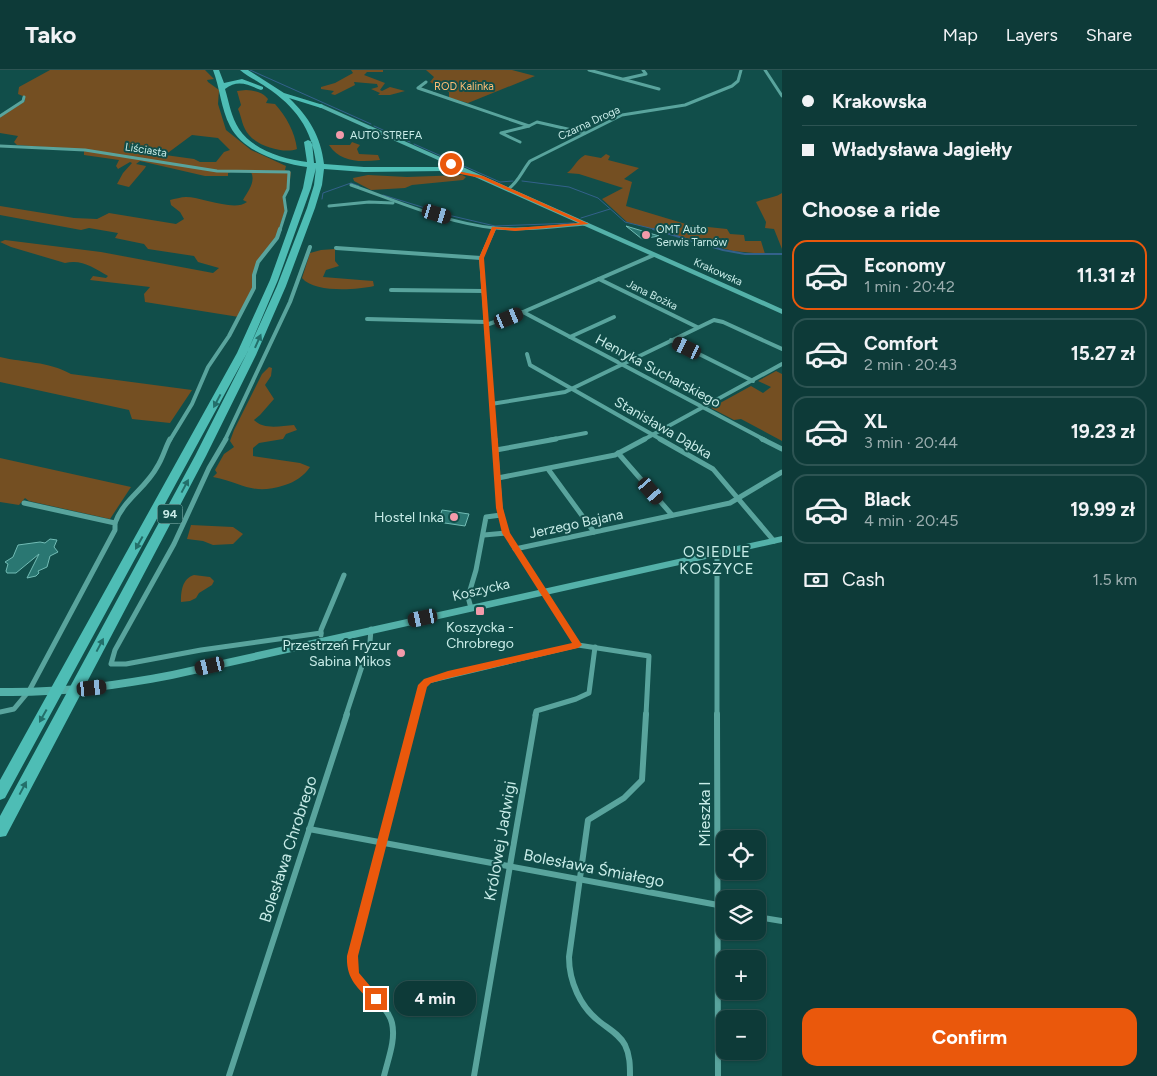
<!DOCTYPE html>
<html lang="en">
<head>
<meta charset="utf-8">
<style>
  body { margin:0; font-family:Figtree,sans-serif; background:#1b4543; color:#f1f3f6; height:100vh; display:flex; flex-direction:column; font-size:19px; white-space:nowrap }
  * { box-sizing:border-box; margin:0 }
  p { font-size:16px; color:#9aadae }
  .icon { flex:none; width:28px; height:28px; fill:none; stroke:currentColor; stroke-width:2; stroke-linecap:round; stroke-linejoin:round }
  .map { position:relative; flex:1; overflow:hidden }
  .sheet { display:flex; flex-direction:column; background:#0d3a38; width:375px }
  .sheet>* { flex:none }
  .hud { display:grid; align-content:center; height:110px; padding:0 20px; background:#0d3a38 }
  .tools { position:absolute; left:716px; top:760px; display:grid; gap:10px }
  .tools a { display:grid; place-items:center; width:50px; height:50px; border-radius:10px; background:#0d3a38; box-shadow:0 1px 4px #0004,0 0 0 1px #2d5453; font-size:25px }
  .end { position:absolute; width:22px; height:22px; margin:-11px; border:6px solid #ea580c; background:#fff; box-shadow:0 0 0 2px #fff }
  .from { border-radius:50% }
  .bubble { position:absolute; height:35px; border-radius:15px; background:#0d3a38; box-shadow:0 1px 4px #0004,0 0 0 1px #2d5453; font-size:16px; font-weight:700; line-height:35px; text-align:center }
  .car { position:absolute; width:15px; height:30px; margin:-15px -8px; border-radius:6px; box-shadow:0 0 4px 1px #0007; background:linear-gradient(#222 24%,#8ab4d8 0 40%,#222 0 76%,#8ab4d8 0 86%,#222 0) }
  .hud b { display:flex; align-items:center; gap:18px; height:48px; font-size:19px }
  .hud b+b { border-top:1px solid #2d5453 }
  .hud i { width:12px; height:12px; background:#f1f3f6 }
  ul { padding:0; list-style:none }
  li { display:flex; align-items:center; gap:15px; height:70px; margin:0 10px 8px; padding:0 10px; border:2px solid #2d5453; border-radius:15px }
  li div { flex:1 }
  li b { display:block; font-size:19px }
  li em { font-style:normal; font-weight:700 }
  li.current { border-color:#ea580c }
  li>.icon { width:45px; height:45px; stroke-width:1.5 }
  h2 { padding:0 20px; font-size:22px; line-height:60px }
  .pay { display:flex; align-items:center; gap:12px; height:55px; padding:0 20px; font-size:19px }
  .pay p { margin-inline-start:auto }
  .action { display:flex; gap:10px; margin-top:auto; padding:10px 20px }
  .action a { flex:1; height:58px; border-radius:15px; background:#ea580c; color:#fff; font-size:20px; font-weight:700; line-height:58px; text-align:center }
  header { display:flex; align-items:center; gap:30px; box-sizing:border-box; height:70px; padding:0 25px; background:#0d3a38; border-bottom:1px solid #2d5453 }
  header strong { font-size:24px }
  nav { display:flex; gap:28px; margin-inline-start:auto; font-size:18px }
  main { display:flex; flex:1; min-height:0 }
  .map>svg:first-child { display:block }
  .green { fill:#744f22; fill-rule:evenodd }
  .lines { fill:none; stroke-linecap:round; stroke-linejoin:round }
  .stream-far1 { stroke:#33618b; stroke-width:1 }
  .stream { stroke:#33618b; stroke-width:2 }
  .building { fill:#2a7772; stroke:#72bcb5 }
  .street-far3 { stroke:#59a49d; stroke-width:3 }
  .street-far2 { stroke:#59a49d; stroke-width:4 }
  .street-far1 { stroke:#59a49d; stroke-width:5 }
  .street { stroke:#59a49d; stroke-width:6 }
  .secondary { fill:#54b1a9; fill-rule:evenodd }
  .primary { fill:#4ebdb5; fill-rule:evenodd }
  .oneway { fill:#236f6a }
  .route { fill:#ea580c }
  .poi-dot { fill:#f39aaa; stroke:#114e4a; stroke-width:2 }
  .labels { text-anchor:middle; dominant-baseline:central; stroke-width:4; stroke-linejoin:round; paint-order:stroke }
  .far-park-label { font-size:11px; fill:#fdbd76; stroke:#114e4a }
  .far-street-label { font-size:11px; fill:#c8ece8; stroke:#114e4a }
  .far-poi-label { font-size:11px; fill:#c8ece8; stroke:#114e4a; text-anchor:start }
  .shield { fill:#114e4a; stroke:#91bdb9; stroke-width:1 }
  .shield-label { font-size:12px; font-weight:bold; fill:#c8ece8 }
  .street-label { font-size:14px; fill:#c8ece8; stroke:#114e4a }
  .poi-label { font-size:14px; fill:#c8ece8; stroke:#114e4a; text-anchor:end }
  .neighbourhood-label { font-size:15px; letter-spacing:1px; fill:#c8ece8; stroke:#114e4a }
  .near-street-label { font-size:16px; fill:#c8ece8; stroke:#114e4a }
</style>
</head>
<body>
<header>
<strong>Tako</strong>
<nav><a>Map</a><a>Layers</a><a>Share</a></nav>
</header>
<main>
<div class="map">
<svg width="782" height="1006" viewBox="0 0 782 1006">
  <rect width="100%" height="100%" fill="#114e4a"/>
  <g class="green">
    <path d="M50,0H205L214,9L207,10L208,12L219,20L218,34L226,60L251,80L286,96L285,100L291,102L289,117L284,126L285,140L277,165L256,197L255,214L239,247L145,232L144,224L150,217L90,210L93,206L106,208L108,206C94,198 82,189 65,193L11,177L0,172L5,170L101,182L213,203L219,198L198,192L194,186L148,179L144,174L115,168L118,163L89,158L81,160L0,145V136L74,148L97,149L109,143L176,154L184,149L180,142L171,135L170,130C175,129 181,127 186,127C202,127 234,142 247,132L243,130C248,121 256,112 251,102H231L228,103V106H205L140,91L136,94L146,96L145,98L129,117L117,114L123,103L132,93L130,92L118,99L116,96L119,90L84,85V80L17,75L14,72L18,66L0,63V47L25,31V27L18,24L19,17ZM192,65L218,68L230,80L224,82L216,92H200L194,89L165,85Z"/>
    <path d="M351,0H383V2H367L364,5L385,13L380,20L382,21L390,17L405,21L390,25H378L380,23L371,19L378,17L377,14L354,12L355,15L335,25L331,24L334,21L321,19V17L335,13L353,3Z"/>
    <path d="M426,0H512L535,6L468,33L449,28V22L430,12L434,7Z"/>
    <path d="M246,20C256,21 262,22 268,29L266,33L275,34C286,46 295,62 297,79C284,84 258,76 249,65C242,57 242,48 238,39L241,35L237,21Z"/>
    <path d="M352,72L360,75L357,79L359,84L378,85L380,90C360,92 341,93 329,75H350Z"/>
    <path d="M606,84L610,86L608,90L639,98L624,109L632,112L626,136L689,155L727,159L730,164L744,165L745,171H761L765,184L733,181L627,152L602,129L623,118L579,104L567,103C575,97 575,91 585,85L601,88Z"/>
    <path d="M368,105L407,107L462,105L466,107L463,110L412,115L405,118L371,120L354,111L353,108Z"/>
    <path d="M782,123V179L774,159L765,158L766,152L756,132C765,128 775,128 782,123Z"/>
    <path d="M335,179V191L339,196L326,200L323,207L373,211L374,216C356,220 314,223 302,208L310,183L321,180Z"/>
    <path d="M0,287C25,293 47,291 71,304L192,320L170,353L132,349L129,340L0,312Z"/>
    <path d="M269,297L272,298L271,306L265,315L274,329L260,345L254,350C264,360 280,356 294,355L297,360L286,364L283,369L259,373L253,378V386L300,393L310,397C304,406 295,412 285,415C252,426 244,413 213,407L217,403L215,400L224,384L234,377L230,371L234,360L262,304Z"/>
    <path d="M776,301L782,304V371L741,349L734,350L711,338L751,316L763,323L771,317L758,311Z"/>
    <path d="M0,388L131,417L110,449L29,431L25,428L19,435L0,432Z"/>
    <path d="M191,455L233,457L243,464L233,474L213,475L203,471L187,469Z"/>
    <path d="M194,505L210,507L214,511L212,515L199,523L196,528L190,531L181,532C181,521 182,509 194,505Z"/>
  </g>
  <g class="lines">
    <g class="stream-far1">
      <path d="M250,0L371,54"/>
      <path d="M374,56L399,67"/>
      <path d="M401,68L410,72"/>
      <path d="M414,74L500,112L513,111"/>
      <path d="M522,111L569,117L598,128L625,152L658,160"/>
      <path d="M383,125L448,145L495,156L574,153"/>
      <path d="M322,129L323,123L351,113L359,116"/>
      <path d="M581,148L610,139"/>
    </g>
    <path class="stream" d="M653,159L723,180L745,184H782"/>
  </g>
  <g class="building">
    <path d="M626,156L659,166L642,169Z"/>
    <path d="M442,440L469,444L465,456L438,452Z"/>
    <path d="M50,469L57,470L54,477L58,482L50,486L47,497L38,501L39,503L36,506L27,508L39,484L16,503H7L6,501L8,494L5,492L13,487L18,475L40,472L45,473Z"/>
  </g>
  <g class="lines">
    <g class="street-far3">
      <path d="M589,0L659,19"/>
      <path d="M765,0L782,26"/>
      <path d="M624,9L646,4L643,0"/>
      <path d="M426,12L418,18L529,56L537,52L585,63"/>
      <path d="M0,46L23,31L24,27"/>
      <path d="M520,72L501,63L529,56"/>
      <path d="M0,76L85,80L217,101L289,102L288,119L284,127L286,141L280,160"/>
      <path d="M351,115C397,131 446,153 495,158C525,161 557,156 587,154"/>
      <path d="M508,119C518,113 522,101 530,91L622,45L685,35L732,16L738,11L741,0"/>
      <path d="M329,136L369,132L393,133"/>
      <path d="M493,160L494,158"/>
    </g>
    <g class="street-far2">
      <path d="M494,159L481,188L495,370"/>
      <path d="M336,178L481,188"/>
      <path d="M599,209L697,257"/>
      <path d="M391,220L484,221"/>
      <path d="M523,242L765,370"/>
      <path d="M367,249L486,252"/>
      <path d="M486,255L523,242L654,185"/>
      <path d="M570,267L614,247"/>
      <path d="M671,270L753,311"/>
      <path d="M527,284L530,295L662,370"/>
      <path d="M491,334L565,322L714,250L723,252L782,279"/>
      <path d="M170,370L192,334L208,297L229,266L254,218V205L258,192L277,168L280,159"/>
      <path d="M225,370L290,232L310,177"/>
      <path d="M549,370L586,363"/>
      <path d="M643,370L782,294"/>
    </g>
    <g class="street-far1">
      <path d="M226,369L209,398L174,474L115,580L111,594H126L201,580L321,563"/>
      <path d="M495,369L500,438L506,463L578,575"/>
      <path d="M660,369L713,399L774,471"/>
      <path d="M762,369L782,379"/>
      <path d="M496,380L556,369"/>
      <path d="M618,383L672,445"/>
      <path d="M548,399L594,462"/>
      <path d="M498,408L615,385L645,369"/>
      <path d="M115,453C123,430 146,418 157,397C163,388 165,378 170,369"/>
      <path d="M484,465L506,463"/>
      <path d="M515,479L730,433L782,402"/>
      <path d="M717,483V645"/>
      <path d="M471,538L468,527L476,500L486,447L501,445"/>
      <path d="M321,565V560L344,505"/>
      <path d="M0,642L14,639L29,621L115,460V453L24,433"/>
      <path d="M346,645L370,572L371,559"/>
      <path d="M415,645L423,615L428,611L578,575L649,586L646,645"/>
      <path d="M535,645L536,641L576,629L589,623L595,577"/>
    </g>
    <g class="street">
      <path d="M717,644L718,1006"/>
      <path d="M309,759L718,835L725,838"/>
      <path d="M758,847L782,851"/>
      <path d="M229,1006L347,644"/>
      <path d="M384,1006C388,989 396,970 392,953C386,929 352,919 352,894L416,644"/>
      <path d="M474,1006L536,644"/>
      <path d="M630,1006C630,996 630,985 625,975C619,964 609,959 600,952C580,937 569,911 569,887L588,750L624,728L642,710L646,644"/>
    </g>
    <g class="secondary">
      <path d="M321,34L782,239V244L466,103L441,100L440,99L443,97L458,99L319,37V35Z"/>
      <path d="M782,466V472L172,609C115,620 58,627 0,626V618C58,619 115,612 172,601Z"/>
    </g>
    <path class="primary" d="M213,0H219L224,13L242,9L263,17V19L261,20C248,15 238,9 225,19C229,32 231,47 239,59C253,80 283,89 307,92L304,72L308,70L312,72L314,93H316C312,59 295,36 266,17C258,11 248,7 240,0H248L284,23L323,35V37L321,38L289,28C309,47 321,67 324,94L364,97H443L447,99L443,101L364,102L324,99L322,115L315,138L286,216L256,285L206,386L6,766L0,767V746L195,386L246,285L277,216L307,138L314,115L316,98L311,118L278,210L247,283L5,728L0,730V710L237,283L270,210L303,118L307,97C280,93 243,82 230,56C221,39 220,18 213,0Z"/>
  </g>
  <defs><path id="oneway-solid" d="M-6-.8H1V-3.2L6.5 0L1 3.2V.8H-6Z" transform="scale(1.25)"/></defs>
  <g class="oneway">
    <use href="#oneway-solid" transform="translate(258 271) rotate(-66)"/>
    <use href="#oneway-solid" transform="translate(217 331) rotate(118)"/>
    <use href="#oneway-solid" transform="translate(185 416) rotate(-62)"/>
    <use href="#oneway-solid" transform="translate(139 473) rotate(119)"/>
    <use href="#oneway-solid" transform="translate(100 575) rotate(-62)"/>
    <use href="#oneway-solid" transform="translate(43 646) rotate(119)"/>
    <use href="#oneway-solid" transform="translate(23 718) rotate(-62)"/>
  </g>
  <path class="route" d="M440,88L453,94H449L446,99L483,106L589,154L515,161L496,159L484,188L503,438L510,463L582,575L578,578L449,608L431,613L427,617L358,886L359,903L381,929L380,933L376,934L372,933C357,917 346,909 347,886L418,615L424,609L448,601L572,573L502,463L496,438L479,188L492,157L515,158L580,153L480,108L441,100L444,95Z"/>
  <g class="poi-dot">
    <circle cx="340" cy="65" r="5"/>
    <circle cx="646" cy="165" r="5"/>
    <circle cx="454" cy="447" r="5"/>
    <rect x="475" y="536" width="10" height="10" rx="2.5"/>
    <circle cx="401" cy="583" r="5"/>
  </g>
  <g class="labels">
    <g class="far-park-label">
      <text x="464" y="16">ROD Kalinka</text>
    </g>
    <g class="far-street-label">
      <text transform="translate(589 53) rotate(-25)">Czarna Droga</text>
      <text transform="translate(146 80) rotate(9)">Liściasta</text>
      <text transform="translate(718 202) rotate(24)">Krakowska</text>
      <text transform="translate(652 225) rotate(26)">Jana Bożka</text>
    </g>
    <g class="far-poi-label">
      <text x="350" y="65">AUTO STREFA</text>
      <text x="656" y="159">OMT Auto<tspan x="656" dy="13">Serwis Tarnów</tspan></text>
    </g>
    <rect class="shield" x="157.5" y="434.5" width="25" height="19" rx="4"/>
    <g class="shield-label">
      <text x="170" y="444">94</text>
    </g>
    <g class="street-label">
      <text transform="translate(658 301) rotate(28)">Henryka Sucharskiego</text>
      <text transform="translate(663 358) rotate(30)">Stanisława Dąbka</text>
      <text transform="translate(576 454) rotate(-12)">Jerzego Bajana</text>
      <text transform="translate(481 520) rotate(-13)">Koszycka</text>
    </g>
    <g class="poi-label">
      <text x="444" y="447">Hostel Inka</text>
      <text x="480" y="557" text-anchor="middle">Koszycka -<tspan x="480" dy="16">Chrobrego</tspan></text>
      <text x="391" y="575">Przestrzeń Fryzur<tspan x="391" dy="16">Sabina Mikos</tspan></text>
    </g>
    <g class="neighbourhood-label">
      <text x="717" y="482">OSIEDLE<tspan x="717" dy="17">KOSZYCE</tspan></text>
    </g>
    <g class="near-street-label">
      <text transform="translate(704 744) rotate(-90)">Mieszka I</text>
      <text transform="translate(500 771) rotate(-80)">Królowej Jadwigi</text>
      <text transform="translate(288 779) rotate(-72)">Bolesława Chrobrego</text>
      <text transform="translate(594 798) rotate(11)">Bolesława Śmiałego</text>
    </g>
  </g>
</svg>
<div class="tools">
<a><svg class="icon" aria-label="locate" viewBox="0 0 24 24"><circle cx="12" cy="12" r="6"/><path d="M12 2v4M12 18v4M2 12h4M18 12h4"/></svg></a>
<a><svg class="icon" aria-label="layers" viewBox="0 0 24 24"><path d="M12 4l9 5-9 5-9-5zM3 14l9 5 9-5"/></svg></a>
<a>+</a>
<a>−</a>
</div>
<i class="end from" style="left:451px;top:94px"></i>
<i class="end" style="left:376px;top:929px"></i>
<div class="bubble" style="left:394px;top:911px;width:82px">4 min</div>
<i class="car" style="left:437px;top:144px;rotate:107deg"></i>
<i class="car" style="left:509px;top:248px;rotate:68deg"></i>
<i class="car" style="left:687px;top:278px;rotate:296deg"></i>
<i class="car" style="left:651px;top:421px;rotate:139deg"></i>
<i class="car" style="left:423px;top:548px;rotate:258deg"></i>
<i class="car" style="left:210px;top:596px;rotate:257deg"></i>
<i class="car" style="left:92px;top:618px;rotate:84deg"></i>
</div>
<section class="sheet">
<div class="hud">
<b><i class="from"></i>Krakowska</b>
<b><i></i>Władysława Jagiełły</b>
</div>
<h2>Choose a ride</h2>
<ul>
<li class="current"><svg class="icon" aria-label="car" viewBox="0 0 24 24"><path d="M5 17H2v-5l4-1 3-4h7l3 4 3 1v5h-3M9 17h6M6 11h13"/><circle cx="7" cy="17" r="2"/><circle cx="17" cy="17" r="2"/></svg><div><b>Economy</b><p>1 min · 20:42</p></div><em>11.31 zł</em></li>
<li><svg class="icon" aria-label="car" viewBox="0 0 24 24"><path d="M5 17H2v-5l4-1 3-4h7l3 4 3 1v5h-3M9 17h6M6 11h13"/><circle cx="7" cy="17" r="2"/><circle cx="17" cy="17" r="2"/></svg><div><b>Comfort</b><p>2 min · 20:43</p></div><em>15.27 zł</em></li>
<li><svg class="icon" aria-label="car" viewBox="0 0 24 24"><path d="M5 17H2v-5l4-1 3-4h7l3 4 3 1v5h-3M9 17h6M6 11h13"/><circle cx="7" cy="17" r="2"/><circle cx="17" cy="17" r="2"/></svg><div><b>XL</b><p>3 min · 20:44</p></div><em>19.23 zł</em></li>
<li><svg class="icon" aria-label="car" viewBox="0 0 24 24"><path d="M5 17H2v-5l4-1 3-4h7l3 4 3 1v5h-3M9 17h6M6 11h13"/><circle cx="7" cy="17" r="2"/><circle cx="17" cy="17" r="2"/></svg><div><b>Black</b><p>4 min · 20:45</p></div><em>19.99 zł</em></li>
</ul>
<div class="pay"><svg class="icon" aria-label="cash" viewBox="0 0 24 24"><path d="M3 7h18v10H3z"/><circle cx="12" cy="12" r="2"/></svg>Cash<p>1.5 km</p></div>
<div class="action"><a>Confirm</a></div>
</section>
</main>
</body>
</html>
